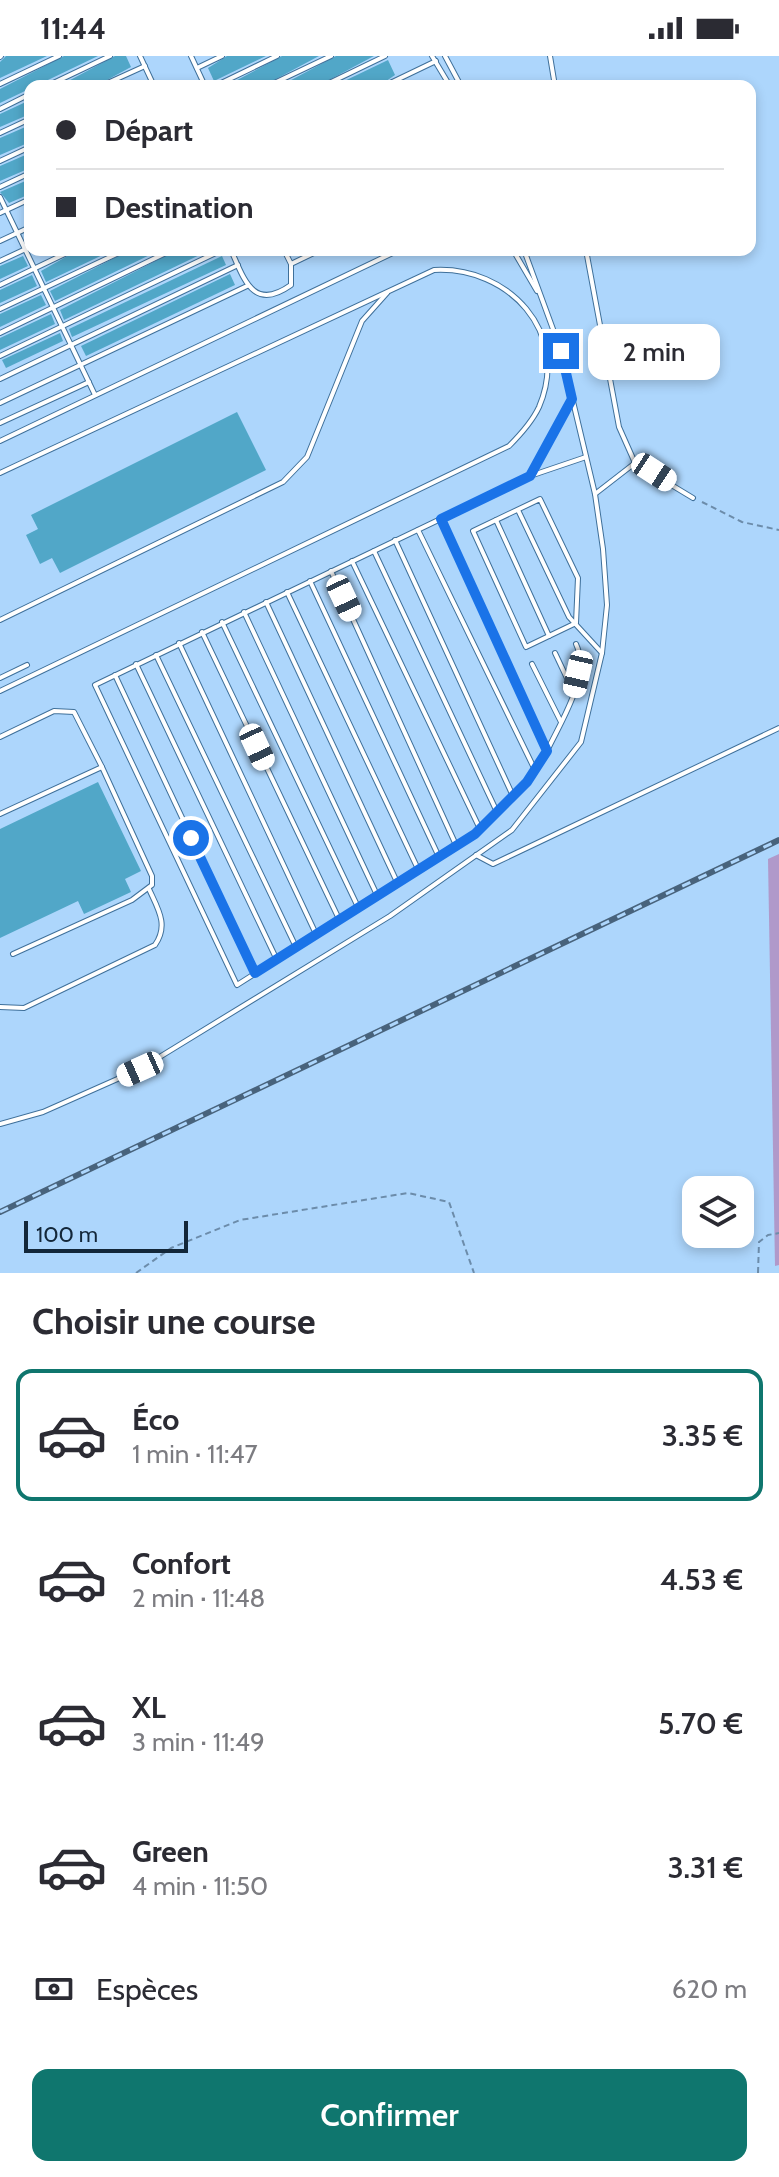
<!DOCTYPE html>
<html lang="fr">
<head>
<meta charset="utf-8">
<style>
  body { margin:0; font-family:Cabin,sans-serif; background:#f2f2f3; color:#2b2b33; height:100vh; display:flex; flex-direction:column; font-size:30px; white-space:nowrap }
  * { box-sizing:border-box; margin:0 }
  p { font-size:26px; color:#7c7c81 }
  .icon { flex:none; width:44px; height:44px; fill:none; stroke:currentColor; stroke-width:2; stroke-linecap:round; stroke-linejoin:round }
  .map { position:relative; height:1217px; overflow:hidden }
  .side { display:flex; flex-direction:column; background:#fff; flex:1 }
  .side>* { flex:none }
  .hud { position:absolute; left:24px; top:24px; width:732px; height:176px; border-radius:16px; box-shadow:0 4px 12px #0003; display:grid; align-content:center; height:176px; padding:0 32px; background:#fff }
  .controls { position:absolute; left:682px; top:1120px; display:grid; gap:16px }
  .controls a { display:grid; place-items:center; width:72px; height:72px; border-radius:16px; background:#fff; box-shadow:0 4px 12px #0003; font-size:40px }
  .scale { position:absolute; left:24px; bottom:20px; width:164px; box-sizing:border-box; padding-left:8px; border:4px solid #132739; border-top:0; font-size:22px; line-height:28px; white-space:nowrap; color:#132739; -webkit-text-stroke:6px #add6fc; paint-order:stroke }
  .end { position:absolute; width:36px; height:36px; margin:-18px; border:10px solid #1a73e8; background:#fff; box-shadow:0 0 0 4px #fff }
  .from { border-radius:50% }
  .bubble { position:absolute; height:56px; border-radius:16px; background:#fff; box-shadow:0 4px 12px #0003; font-size:26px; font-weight:600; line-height:56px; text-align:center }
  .car { position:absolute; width:24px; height:48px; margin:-24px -12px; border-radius:10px; box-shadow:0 0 6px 2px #0007; background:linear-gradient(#fff 24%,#345 0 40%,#fff 0 76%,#345 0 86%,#fff 0) }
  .hud b { display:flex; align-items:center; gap:28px; height:76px; font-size:30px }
  .hud b+b { border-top:2px solid #e1e1e2 }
  .hud i { width:20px; height:20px; background:#2b2b33 }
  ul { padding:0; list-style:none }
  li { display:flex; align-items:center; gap:24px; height:132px; margin:0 16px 12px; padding:0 16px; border:4px solid transparent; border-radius:16px }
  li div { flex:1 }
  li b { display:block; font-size:30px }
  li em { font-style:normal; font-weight:600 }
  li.selected { border-color:#0f766e }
  li>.icon { width:72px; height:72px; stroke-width:1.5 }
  h2 { padding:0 32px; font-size:36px; line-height:96px }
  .pay { display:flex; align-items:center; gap:20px; height:88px; padding:0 32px; font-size:30px }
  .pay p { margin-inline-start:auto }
  .action { display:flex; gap:16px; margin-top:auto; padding:16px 32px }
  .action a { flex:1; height:92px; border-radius:16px; background:#0f766e; color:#fff; font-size:32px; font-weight:600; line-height:92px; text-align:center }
  .status { display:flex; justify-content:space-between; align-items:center; height:56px; padding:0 40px; background:#fff; direction:ltr }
  .status svg { height:22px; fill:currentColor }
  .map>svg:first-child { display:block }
  .green { fill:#b099ca }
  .building { fill:#51a7c8 }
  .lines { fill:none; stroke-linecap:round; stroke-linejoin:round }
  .service-casing { stroke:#3f709a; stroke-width:6 }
  .path { stroke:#6c8caa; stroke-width:2; stroke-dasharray:6 4; stroke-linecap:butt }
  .service { stroke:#fff; stroke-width:4 }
  .rail-casing { stroke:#48637c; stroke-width:6 }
  .rail { stroke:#add6fc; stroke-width:3; stroke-dasharray:9; stroke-linecap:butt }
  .route { stroke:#1a73e8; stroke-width:10 }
</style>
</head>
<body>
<div class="status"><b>11:44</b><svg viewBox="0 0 49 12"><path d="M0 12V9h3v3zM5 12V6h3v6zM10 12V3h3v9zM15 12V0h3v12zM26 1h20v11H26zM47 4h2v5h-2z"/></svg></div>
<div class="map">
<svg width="779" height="1217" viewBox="0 0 779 1217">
  <rect width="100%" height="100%" fill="#add6fc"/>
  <path class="green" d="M779,798V1209L775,1210L768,803Z"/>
  <g class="building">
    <path d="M6,0H47L0,22V6Z"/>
    <path d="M64,0H98L0,47V33Z"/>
    <path d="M115,0H126L131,11L96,30H59Z"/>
    <path d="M227,0H266L214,25L208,12Z"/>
    <path d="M282,0H319L263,30H226Z"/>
    <path d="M336,0H374L318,30H280Z"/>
    <path d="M388,4L395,19L379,30H334Z"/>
    <path d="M30,44V58L0,71V58Z"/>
    <path d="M30,69V86L0,99V82Z"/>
    <path d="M30,97V112L0,125V110Z"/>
    <path d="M30,123V138L9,147L0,136Z"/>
    <path d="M78,194H113L46,226L41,215Z"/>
    <path d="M130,194H160L55,245L50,235Z"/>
    <path d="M177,194H210L64,264L60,254Z"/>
    <path d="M23,200L28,210L0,223V210Z"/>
    <path d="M222,200L226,209L72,281L69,273Z"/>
    <path d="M230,218L235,229L86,300L81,290Z"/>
    <path d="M32,219L37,230L0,247V234Z"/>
    <path d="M41,239L46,249L0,271V258Z"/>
    <path d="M51,258L55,268L0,294V282Z"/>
    <path d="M60,277L63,285L6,312L2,304Z"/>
    <path d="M237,356L266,414L60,517L52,502L40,508L26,479L38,473L31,459Z"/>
    <path d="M98,726L141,815L125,823L131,836L84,858L78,845L0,882V773Z"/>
  </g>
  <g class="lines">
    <g class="service-casing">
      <g id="service">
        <path d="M140,0L154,30"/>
        <path d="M191,0L205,30"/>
        <path d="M432,0L450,30"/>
        <path d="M445,0L461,30"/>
        <path d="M550,0L555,30"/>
        <path d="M0,1L1,0"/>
        <path d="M197,12L222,0"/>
        <path d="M0,28L59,0"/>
        <path d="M47,30L110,0"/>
        <path d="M101,30L145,10"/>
        <path d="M215,30L277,0"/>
        <path d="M268,30L331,0"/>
        <path d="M323,30L385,0"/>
        <path d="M384,30L436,5"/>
        <path d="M0,53L30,38"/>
        <path d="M0,77L30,63"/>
        <path d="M0,105L30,91"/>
        <path d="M0,131L30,117"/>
        <path d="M0,141L95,339"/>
        <path d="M0,157L30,143"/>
        <path d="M0,185L30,171"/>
        <path d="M231,194C244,223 253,256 291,229V208L284,194"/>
        <path d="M513,194L537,235"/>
        <path d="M586,194L619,371L635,407L595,438"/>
        <path d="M0,205L30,191"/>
        <path d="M291,208L320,194"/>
        <path d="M0,229L73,194"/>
        <path d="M0,253L125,194"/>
        <path d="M0,277L172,194"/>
        <path d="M0,300L222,194"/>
        <path d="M0,323L238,209"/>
        <path d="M0,347L247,230"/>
        <path d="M0,367L89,326"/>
        <path d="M0,385L399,194"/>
        <path d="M635,407L693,442"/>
        <path d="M0,417L434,214C508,210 571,276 539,351C532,366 521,378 509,390L0,635"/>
        <path d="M531,418L571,345"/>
        <path d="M540,443L578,522L576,567L526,591L473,475Z"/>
        <path d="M518,454L569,561L602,597"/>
        <path d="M441,463L547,695L527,726L475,778L237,929L95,629L530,420L586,401"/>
        <path d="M496,464L549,580"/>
        <path d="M418,474L535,714"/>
        <path d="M395,484L513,740"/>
        <path d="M374,495L497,756"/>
        <path d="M352,505L480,773"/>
        <path d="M331,515L456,789"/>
        <path d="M310,525L439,801"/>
        <path d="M287,536L418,813"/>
        <path d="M266,546L397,826"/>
        <path d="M244,556L377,839"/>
        <path d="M0,564L283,426L307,401L362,265L387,237"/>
        <path d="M222,566L358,851"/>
        <path d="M202,576L339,863"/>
        <path d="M179,587L316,878"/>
        <path d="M555,597L573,635"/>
        <path d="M156,599L296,891"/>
        <path d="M136,608L276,902"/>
        <path d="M532,608L561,666"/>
        <path d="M115,619L255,917"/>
        <path d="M0,622L27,609"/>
        <path d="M0,681L54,655L74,656L102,711"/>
        <path d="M547,695C561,665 591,620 576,588"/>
        <path d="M0,758L102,711L152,820V829L132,844L13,898"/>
        <path d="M476,799L493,808L779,672"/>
        <path d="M0,951L24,952L155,889C169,869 158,853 149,833"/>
        <path d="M0,1068L43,1056L140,1013L390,860L512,774L581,686L602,597L607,549L603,493L595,438L561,295L524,194"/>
      </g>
    </g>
    <g class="path">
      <path d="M702,446L742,466L779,474"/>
      <path d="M136,1217L171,1192L240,1164L408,1137L449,1146L474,1217"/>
      <path d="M758,1217L759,1186L768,1179L779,1177"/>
    </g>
    <use href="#service" class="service"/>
    <g class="rail-casing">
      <path id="rail" d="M0,1156L779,784"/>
    </g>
    <use href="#rail" class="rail"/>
  </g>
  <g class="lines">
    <path class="route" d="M191,782L255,917L475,778L527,726L547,695L441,463L530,420L572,343L561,295"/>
  </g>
</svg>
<div class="controls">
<a><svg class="icon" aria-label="layers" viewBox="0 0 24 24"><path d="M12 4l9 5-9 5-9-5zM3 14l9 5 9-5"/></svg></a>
</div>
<div class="scale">100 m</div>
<i class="end from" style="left:191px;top:782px"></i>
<i class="end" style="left:561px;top:295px"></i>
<div class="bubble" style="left:588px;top:268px;width:132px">2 min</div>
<i class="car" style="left:654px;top:416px;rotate:123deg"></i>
<i class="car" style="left:344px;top:542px;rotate:155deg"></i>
<i class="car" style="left:578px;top:618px;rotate:193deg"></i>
<i class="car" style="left:257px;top:691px;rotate:155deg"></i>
<i class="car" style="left:140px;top:1013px;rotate:246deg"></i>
<div class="hud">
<b><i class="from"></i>Départ</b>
<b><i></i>Destination</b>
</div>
</div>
<section class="side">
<h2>Choisir une course</h2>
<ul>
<li class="selected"><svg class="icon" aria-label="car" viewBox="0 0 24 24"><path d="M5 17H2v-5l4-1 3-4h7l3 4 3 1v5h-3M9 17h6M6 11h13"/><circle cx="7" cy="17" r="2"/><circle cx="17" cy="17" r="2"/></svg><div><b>Éco</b><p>1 min · 11:47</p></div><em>3.35 €</em></li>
<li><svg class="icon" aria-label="car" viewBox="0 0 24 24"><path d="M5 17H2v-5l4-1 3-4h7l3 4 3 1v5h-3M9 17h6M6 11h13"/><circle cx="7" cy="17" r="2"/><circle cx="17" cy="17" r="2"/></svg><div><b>Confort</b><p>2 min · 11:48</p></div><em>4.53 €</em></li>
<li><svg class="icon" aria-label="car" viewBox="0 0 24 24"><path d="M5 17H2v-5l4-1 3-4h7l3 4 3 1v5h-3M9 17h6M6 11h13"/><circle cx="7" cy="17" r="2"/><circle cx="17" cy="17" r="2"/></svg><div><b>XL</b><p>3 min · 11:49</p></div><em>5.70 €</em></li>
<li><svg class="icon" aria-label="car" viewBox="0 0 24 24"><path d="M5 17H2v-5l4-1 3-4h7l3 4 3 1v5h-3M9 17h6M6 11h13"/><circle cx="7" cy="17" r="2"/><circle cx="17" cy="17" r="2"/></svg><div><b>Green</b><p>4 min · 11:50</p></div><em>3.31 €</em></li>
</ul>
<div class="pay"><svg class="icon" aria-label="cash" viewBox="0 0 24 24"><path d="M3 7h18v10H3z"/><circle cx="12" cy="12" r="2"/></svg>Espèces<p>620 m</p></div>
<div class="action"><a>Confirmer</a></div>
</section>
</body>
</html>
